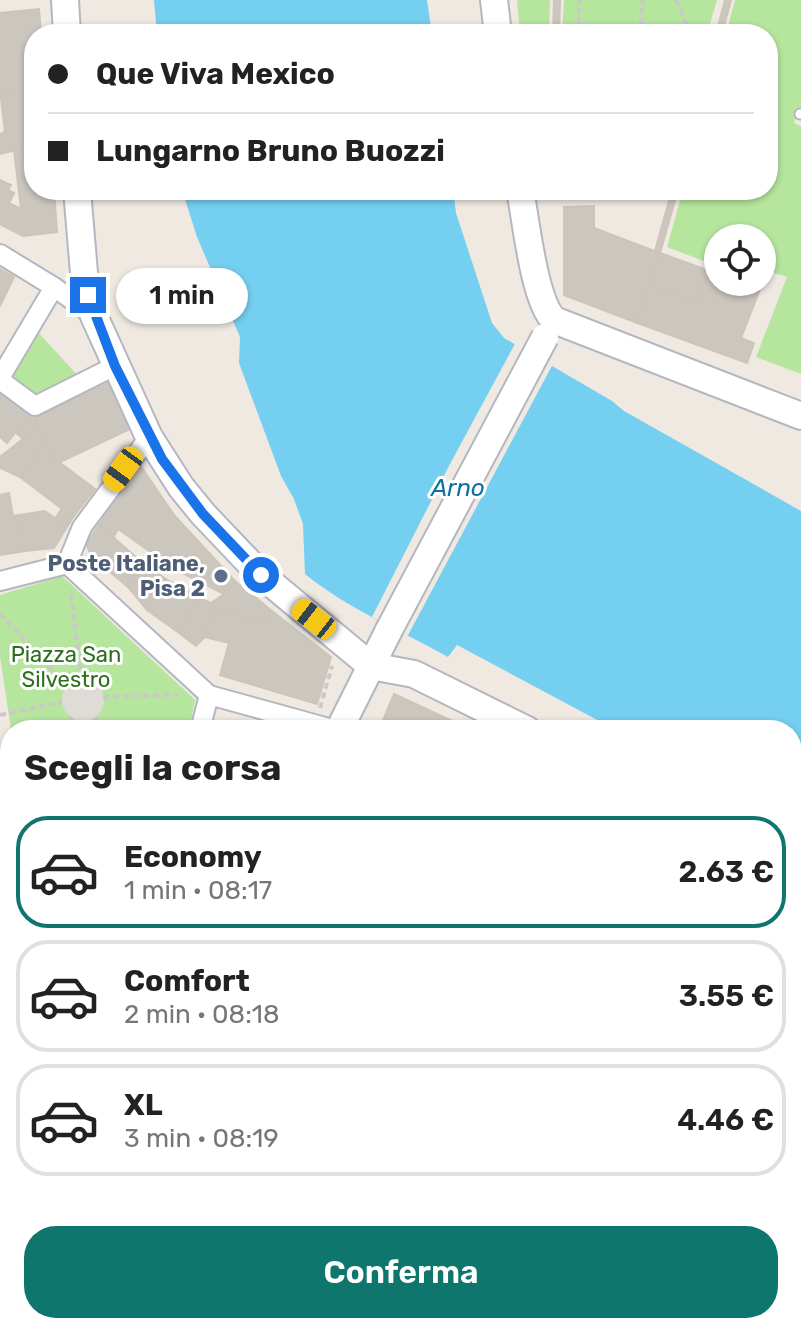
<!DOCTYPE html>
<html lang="it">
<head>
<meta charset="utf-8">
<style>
  body { margin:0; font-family:Rubik,sans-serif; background:#f6f6f6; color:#222; height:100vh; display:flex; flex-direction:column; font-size:30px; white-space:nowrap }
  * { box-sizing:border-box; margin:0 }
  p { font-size:26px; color:#767676 }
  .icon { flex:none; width:44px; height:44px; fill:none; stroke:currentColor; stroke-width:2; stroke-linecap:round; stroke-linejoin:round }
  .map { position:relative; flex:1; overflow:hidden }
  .details { position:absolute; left:0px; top:720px; width:802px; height:614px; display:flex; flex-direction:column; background:#fff; border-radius:32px 32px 0 0; box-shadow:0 2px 6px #0004 }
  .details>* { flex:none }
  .hud { position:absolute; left:24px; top:24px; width:754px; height:176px; border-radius:32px; box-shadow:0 2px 6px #0004; display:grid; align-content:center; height:176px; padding:0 24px; background:#fff }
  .tools { position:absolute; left:704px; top:224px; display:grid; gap:16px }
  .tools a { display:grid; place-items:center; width:72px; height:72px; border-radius:50%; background:#fff; box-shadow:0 2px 6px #0004; font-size:40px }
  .end { position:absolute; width:36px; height:36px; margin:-18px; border:10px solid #1a73e8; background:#fff; box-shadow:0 0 0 4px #fff }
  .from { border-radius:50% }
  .bubble { position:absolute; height:56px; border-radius:28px; background:#fff; box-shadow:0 2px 6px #0004; font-size:26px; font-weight:600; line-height:56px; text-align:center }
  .car { position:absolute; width:24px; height:48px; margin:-24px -12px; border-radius:10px; box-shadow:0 0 6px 2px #0007; background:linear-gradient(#f5c518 24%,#345 0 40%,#f5c518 0 76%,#345 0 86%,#f5c518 0) }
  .hud b { display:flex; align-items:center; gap:28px; height:76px; font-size:30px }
  .hud b+b { border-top:2px solid #e0e0e0 }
  .hud i { width:20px; height:20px; background:#222 }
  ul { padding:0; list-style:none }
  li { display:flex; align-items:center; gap:24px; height:112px; margin:0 16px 12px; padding:0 8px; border:4px solid #e0e0e0; border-radius:32px }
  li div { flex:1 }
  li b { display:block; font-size:30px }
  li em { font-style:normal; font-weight:600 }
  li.active { border-color:#0f766e }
  li>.icon { width:72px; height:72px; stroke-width:1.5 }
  h2 { padding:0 24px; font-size:36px; line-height:96px }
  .primary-button { display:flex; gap:16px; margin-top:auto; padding:16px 24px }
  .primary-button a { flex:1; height:92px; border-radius:32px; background:#0f766e; color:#fff; font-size:32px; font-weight:600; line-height:92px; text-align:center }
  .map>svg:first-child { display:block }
  .green { fill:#b6e59e }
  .plaza { fill:#dfdcd8 }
  .water { fill:#75cff0 }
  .pier { fill:#efe9e1 }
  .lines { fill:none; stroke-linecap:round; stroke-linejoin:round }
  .canal { stroke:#75cff0; stroke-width:24 }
  .building { fill:#cbc7bf; stroke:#cbc5ba; stroke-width:2 }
  .lane-casing { stroke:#b4b7c1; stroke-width:13 }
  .street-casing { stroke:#b4b7c1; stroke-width:22 }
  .secondary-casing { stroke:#b4b7c1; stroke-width:30 }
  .path { stroke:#c9c9c9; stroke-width:4; stroke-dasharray:6 4; stroke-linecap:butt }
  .lane { stroke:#fff; stroke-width:9 }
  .street { stroke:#fff; stroke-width:18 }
  .secondary { stroke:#fff; stroke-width:26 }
  .secondary-bridge-casing { stroke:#b4b7c1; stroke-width:30; stroke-linecap:butt }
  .secondary-bridge { stroke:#fff; stroke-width:26 }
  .route { stroke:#1a73e8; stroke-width:10 }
  .service-dot { fill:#5c6f8a; stroke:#fff; stroke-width:3 }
  .labels { text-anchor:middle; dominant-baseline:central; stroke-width:6; stroke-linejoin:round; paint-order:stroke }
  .service-label { font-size:22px; font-weight:bold; fill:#4e5e75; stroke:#fff; text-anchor:end }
  .park-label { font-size:22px; fill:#2c6e1b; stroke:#fff }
  .water-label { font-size:24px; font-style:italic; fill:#0d6fa3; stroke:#fff }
</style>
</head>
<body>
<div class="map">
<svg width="801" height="1333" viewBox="0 0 801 1333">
  <rect width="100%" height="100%" fill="#efe9e1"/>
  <g class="green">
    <path d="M517,0H550L549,34H520Z"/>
    <path d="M564,0H717L707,34H562Z"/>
    <path d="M735,0H801V107L794,123L801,126V374L756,357L787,277L762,269V238H718V261L712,264L667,247L683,190H768V34H726Z"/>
    <path d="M36,330L80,378L36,400L7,378Z"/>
    <path d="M62,576L195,700L189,730H11L0,656V595Z"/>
  </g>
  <g class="plaza">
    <circle cx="83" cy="700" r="21"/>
    <path d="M801,949V1106L792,1103V969Z"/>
  </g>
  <g class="water">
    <path d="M154,0H427L432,34H157Z"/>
    <path d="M182,190H453L456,213L492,323L504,338L612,401L624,411L801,511V828L792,823V730H616L457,645L448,657C400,630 348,609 305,574L303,524L294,499L281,476L239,363L240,337L197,237Z"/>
  </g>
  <path class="pier" d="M517,340L554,362L407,637L372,617L450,464Z"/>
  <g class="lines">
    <path class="canal" d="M198,1333V1324"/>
  </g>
  <g class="building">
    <path d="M554,0H560L559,34H553Z"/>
    <path d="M725,0H731L722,34H716Z"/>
    <path d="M39,9L41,34H34V87L0,90V13Z"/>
    <path d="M34,87V146L0,154V134L5,132L0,90Z"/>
    <path d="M34,146V190H54L57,232L23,236L0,224V180L11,185L8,190L14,193L9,203L21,209L14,150Z"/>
    <path d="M672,190H678L660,253L655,251Z"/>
    <path d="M594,206V228L660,253L637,323L564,295V207Z"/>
    <path d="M660,253L710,271L698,303L650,285Z"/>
    <path d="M0,269L14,277L0,306Z"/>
    <path d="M710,271L718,274V282H741L760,289L741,338L754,343L747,363L637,323L650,285L698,303Z"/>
    <path d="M108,383L130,429L56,464L34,418Z"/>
    <path d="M0,390L30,414L7,443L0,437Z"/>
    <path d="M30,414L38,427L22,438L15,432Z"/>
    <path d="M38,427L46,443L20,477L0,468V457Z"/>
    <path d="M46,443L56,464L59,462L95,489L73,517L20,477Z"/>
    <path d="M140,465L174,515L235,581L224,594L176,570L118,529L114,536L99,525Z"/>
    <path d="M9,493L13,516L19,515L26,551L0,555V495Z"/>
    <path d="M62,508L73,517L67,527L55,519Z"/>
    <path d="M45,511L67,527L54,548L26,551L19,515Z"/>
    <path d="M99,525L145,565L128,587L91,556L86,543Z"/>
    <path d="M145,565L169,581L147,610L128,587Z"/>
    <path d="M169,581L200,598L178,632L147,610Z"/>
    <path d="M235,581L272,611L265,623L214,609L211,603L224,594Z"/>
    <path d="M200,598L211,603L214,609L205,637L196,646L178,632Z"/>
    <path d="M214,609L265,623L272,611L331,657L317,704L220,675L229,643L205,637Z"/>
    <path d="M394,694L450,720L472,730H379Z"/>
    <path d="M5,874L10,907L0,909V876Z"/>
    <path d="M792,884L801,889V949L792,969Z"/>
    <path d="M10,907V975L6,976L0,947V909Z"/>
    <path d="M10,975V1058L0,1062V989L3,988L0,977Z"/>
    <path d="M10,1099V1159H8L4,1102Z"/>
    <path d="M4,1102L10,1215L0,1216V1104Z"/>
    <path d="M792,1103L801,1106V1171L794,1169L800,1150L792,1147Z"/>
    <path d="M792,1169L801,1172V1210L797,1224H792Z"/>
    <path d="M792,1294L793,1333H751V1324H792Z"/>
    <rect x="17" y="1324" width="41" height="9"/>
    <rect x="79" y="1324" width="105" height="9"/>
    <rect x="204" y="1324" width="53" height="9"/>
    <path d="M281,1324H383L387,1333H281Z"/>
    <path d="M530,1324H627V1328L649,1331V1324H683V1333H530Z"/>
  </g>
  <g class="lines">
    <g class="lane-casing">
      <g id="lane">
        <path d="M800,114H801"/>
        <path d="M0,867L10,863"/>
      </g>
    </g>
    <g class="street-casing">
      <g id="street">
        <path d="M0,254L54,287L94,316"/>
        <path d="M0,378L54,287"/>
        <path d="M0,380L35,406L115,366"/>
        <path d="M67,564L82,527L149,437"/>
        <path d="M0,581L67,564L209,695L336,730"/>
        <path d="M200,730L209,695"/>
        <path d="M0,767L7,817H10"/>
        <path d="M7,817L10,838"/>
        <path d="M792,988L801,970"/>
        <path d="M792,1038L801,1041"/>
        <path d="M792,1240L801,1246"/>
      </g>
    </g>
    <g class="secondary-casing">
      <g id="secondary">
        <path d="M65,0L67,34"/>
        <path d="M494,0L498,34"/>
        <path d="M77,190L84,273L94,316L149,437L181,487L203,514L261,575L371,666L414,674L527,730"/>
        <path d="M520,190C526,220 534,301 554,320L801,416"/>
        <path d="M339,730L389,630"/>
        <path d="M792,871L801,876"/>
        <path d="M0,1086L10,1082"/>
        <path d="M270,1324V1333"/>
      </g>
    </g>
    <g class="path">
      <path d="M676,0L686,23L684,34"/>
      <path d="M579,34V0"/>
      <path d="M640,34L643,0"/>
      <path d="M71,594L82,680"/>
      <path d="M0,614L68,686"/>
      <path d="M103,697L178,695"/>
      <path d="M320,708L332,666"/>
      <path d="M0,715L62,702"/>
      <path d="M95,717L105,730"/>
      <path d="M64,730L72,717"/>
      <path d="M792,1015L801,1009"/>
    </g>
    <use href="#lane" class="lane"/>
    <use href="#street" class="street"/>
    <use href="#secondary" class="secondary"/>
    <g class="secondary-bridge-casing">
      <path id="secondary-bridge" d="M389,630L545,337"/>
    </g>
    <use href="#secondary-bridge" class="secondary-bridge"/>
  </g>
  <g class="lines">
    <path class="route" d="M88,295L115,366L162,459L203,514L261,575"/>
  </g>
  <circle class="service-dot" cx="221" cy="576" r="8"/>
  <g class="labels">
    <g class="service-label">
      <text x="205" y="563">Poste Italiane,<tspan x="205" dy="25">Pisa 2</tspan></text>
    </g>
    <g class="park-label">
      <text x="66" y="654">Piazza San<tspan x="66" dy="25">Silvestro</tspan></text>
    </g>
    <g class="water-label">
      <text x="458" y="488">Arno</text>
    </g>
  </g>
</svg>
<div class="tools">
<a><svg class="icon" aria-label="locate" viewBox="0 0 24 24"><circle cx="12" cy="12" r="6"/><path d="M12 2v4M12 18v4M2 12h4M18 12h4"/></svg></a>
</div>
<i class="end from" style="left:261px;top:575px"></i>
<i class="end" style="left:88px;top:295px"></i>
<div class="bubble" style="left:116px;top:268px;width:132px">1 min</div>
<i class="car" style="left:123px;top:469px;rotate:216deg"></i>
<i class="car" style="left:314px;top:619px;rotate:308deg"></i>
<div class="hud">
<b><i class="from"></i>Que Viva Mexico</b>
<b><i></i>Lungarno Bruno Buozzi</b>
</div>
<section class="details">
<h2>Scegli la corsa</h2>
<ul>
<li class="active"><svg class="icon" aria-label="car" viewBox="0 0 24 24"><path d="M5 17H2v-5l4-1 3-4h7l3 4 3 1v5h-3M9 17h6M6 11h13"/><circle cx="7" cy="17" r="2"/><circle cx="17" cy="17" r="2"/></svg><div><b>Economy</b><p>1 min · 08:17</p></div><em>2.63 €</em></li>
<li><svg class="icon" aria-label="car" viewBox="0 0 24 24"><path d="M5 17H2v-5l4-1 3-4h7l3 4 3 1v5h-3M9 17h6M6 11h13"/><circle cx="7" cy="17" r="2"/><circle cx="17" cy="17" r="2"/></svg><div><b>Comfort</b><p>2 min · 08:18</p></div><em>3.55 €</em></li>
<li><svg class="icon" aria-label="car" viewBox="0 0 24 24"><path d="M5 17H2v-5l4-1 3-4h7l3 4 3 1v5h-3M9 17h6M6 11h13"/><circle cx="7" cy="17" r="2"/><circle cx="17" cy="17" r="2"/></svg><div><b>XL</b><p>3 min · 08:19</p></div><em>4.46 €</em></li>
</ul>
<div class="primary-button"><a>Conferma</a></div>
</section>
</div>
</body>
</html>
